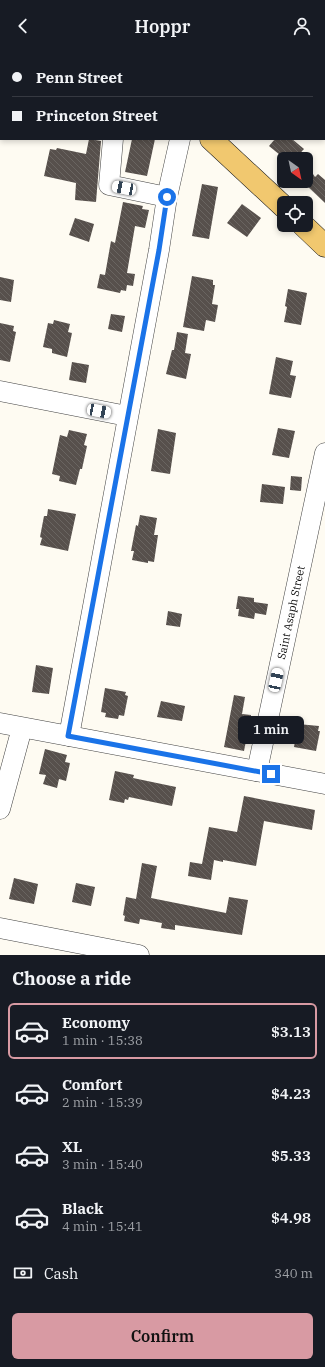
<!DOCTYPE html>
<html lang="en">
<head>
<meta charset="utf-8">
<style>
  body { margin:0; font-family:"IBM Plex Serif",serif; background:#242831; color:#f1f3f6; height:100vh; display:flex; flex-direction:column; font-size:15px; white-space:nowrap }
  * { box-sizing:border-box; margin:0 }
  p { font-size:13px; color:#9ea1a6 }
  .icon { flex:none; width:22px; height:22px; fill:none; stroke:currentColor; stroke-width:2; stroke-linecap:round; stroke-linejoin:round }
  .map { position:relative; height:903px; overflow:hidden }
  .side { display:flex; flex-direction:column; background:#171b24; flex:1 }
  .side>* { flex:none }
  .guide { position:absolute; left:0px; top:0px; width:325px; height:88px; box-shadow:0 2px 6px #0003; display:grid; align-content:center; height:88px; padding:0 12px; background:#171b24 }
  .needle { width:26px; rotate:147deg }
  .fabs { position:absolute; left:277px; top:100px; display:grid; gap:8px }
  .fabs a { display:grid; place-items:center; width:36px; height:36px; border-radius:6px; background:#171b24; box-shadow:0 2px 6px #0003; font-size:20px }
  .end { position:absolute; width:18px; height:18px; margin:-9px; border:5px solid #1a73e8; background:#fff; box-shadow:0 0 0 2px #fff }
  .from { border-radius:50% }
  .bubble { position:absolute; height:28px; border-radius:6px; background:#171b24; box-shadow:0 2px 6px #0003; font-size:13px; font-weight:600; line-height:28px; text-align:center }
  .car { position:absolute; width:12px; height:24px; margin:-12px -6px; border-radius:5px; box-shadow:0 0 3px 1px #0007; background:linear-gradient(#fff 24%,#345 0 40%,#fff 0 76%,#345 0 86%,#fff 0) }
  .guide b { display:flex; align-items:center; gap:14px; height:38px; font-size:15px }
  .guide b+b { border-top:1px solid #363941 }
  .guide i { width:10px; height:10px; background:#f1f3f6 }
  ul { padding:0; list-style:none }
  li { display:flex; align-items:center; gap:12px; height:56px; margin:0 8px 6px; padding:0 4px; border:2px solid transparent; border-radius:6px }
  li div { flex:1 }
  li b { display:block; font-size:15px }
  li em { font-style:normal; font-weight:600 }
  li.on { border-color:#d89aa3 }
  li>.icon { width:36px; height:36px; stroke-width:1.5 }
  h2 { padding:0 12px; font-size:18px; line-height:48px }
  .pay { display:flex; align-items:center; gap:10px; height:44px; padding:0 12px; font-size:15px }
  .pay p { margin-inline-start:auto }
  .cta { display:flex; gap:8px; margin-top:auto; padding:8px 12px }
  .cta a { flex:1; height:46px; border-radius:6px; background:#d89aa3; color:#111; font-size:16px; font-weight:600; line-height:46px; text-align:center }
  header { display:flex; justify-content:space-between; align-items:center; height:52px; padding:0 12px; background:#171b24; font-size:18px; font-weight:600 }
  .map>svg:first-child { display:block }
  .building { fill:url(#building-back-hatch) }
  .lines { fill:none; stroke-linecap:round; stroke-linejoin:round }
  .minor-casing { stroke:#424242; stroke-width:21 }
  .major-casing { stroke:#202020; stroke-width:23 }
  .minor { stroke:#fff; stroke-width:20 }
  .major { stroke:#f1c86f; stroke-width:22 }
  .route { stroke:#1a73e8; stroke-width:5 }
  .labels { text-anchor:middle; dominant-baseline:central; stroke-width:4; stroke-linejoin:round; paint-order:stroke }
  .street-label { font-size:11px; fill:#0f0f0f; stroke:#fff }
</style>
</head>
<body>
<header><svg class="icon" aria-label="back" viewBox="0 0 24 24"><path d="M15 5l-7 7 7 7"/></svg>Hoppr<svg class="icon" aria-label="person" viewBox="0 0 24 24"><circle cx="12" cy="8" r="4"/><path d="M4 21q1-7 8-7t8 7"/></svg></header>
<div class="map">
<svg width="325" height="903" viewBox="0 0 325 903">
  <defs>
    <pattern id="building-back-hatch" width="6" height="6" patternUnits="userSpaceOnUse"><rect width="6" height="6" fill="#57504c"/><path d="M-1 5l2 2M0 0l6 6M5-1l2 2" fill="none" stroke="#6a6561"/></pattern>
  </defs>
  <rect width="100%" height="100%" fill="#fefbf2"/>
  <g class="building">
    <path d="M89,87L101,89L96,150L75,148L76,131L44,124L50,97L56,98L57,96L86,102Z"/>
    <path d="M132,87H155L147,124L125,120Z"/>
    <path d="M275,87H292L304,97L295,107H285L269,94Z"/>
    <path d="M313,122L315,125L318,122L325,128V151L304,131Z"/>
    <path d="M202,132L218,135L209,187L192,184Z"/>
    <path d="M123,150L143,154L142,157L149,158L145,176L135,174L127,221L135,222L133,234L127,233L126,239L121,238L120,241L97,236L100,222L105,223L111,189L115,191Z"/>
    <path d="M242,152L261,166L247,185L227,171Z"/>
    <path d="M75,166L94,172L89,190L69,183Z"/>
    <path d="M192,224L213,228V233H215L212,252L218,253L215,270L206,268L204,279L183,275Z"/>
    <path d="M0,225L14,228L11,250L0,248Z"/>
    <path d="M288,237L307,241L301,273L284,270L287,255L285,254Z"/>
    <path d="M111,262L125,264L122,280L108,277Z"/>
    <path d="M54,268L70,272L68,280L72,281L67,305L52,301V297L43,295L48,271L53,272Z"/>
    <path d="M0,271L14,274L13,279L16,280L10,310L0,308Z"/>
    <path d="M177,280L188,282L185,301L191,302L186,327L166,322L172,298H174Z"/>
    <path d="M276,305L293,309L290,323L296,324L291,346L269,342Z"/>
    <path d="M72,310L89,313L86,331L69,328Z"/>
    <path d="M278,376L295,379L289,406L272,403Z"/>
    <path d="M158,377L176,381L170,422L151,419Z"/>
    <path d="M69,378L87,382L84,393L87,394L82,417H80L76,433L59,429L60,424L52,422L60,383L67,385Z"/>
    <path d="M291,424L302,425L301,439L290,438Z"/>
    <path d="M262,432L285,435L283,452L260,450Z"/>
    <path d="M48,457L76,462L68,499L40,493L42,486L40,485L44,464H47Z"/>
    <path d="M140,463L157,466L154,483H158L154,510L148,509V511L132,508L134,499H131L136,473L138,474Z"/>
    <path d="M238,544L254,546V550L268,552L266,563L255,561L254,567L238,564L239,557H236Z"/>
    <path d="M168,559L182,562L180,575L166,573Z"/>
    <path d="M36,613L53,616L49,642L32,640Z"/>
    <path d="M105,636L126,640L125,643L128,644L124,664L119,663L118,667L105,665L106,661L101,660Z"/>
    <path d="M234,643L245,645L242,662L251,663L244,699L224,695Z"/>
    <path d="M161,649L185,654L182,669L157,665Z"/>
    <path d="M298,672L319,674L318,679H320L316,699L294,695Z"/>
    <path d="M45,697L67,703L65,710L70,711L66,729L59,727L57,736L43,732L46,723L39,722Z"/>
    <path d="M115,719L134,723L133,726L176,735L172,754L129,745L128,748L125,747L124,751L109,748Z"/>
    <path d="M244,744L315,758L312,778L264,769L256,814L223,808V810L214,808L211,828L188,824L190,810L202,812L209,775L237,780Z"/>
    <path d="M142,811L157,814L151,846L226,861L229,845L248,848L242,883L175,873V878L161,876L162,871L140,867L139,872L124,869L125,864L123,863L126,845L136,847Z"/>
    <path d="M14,826L38,832L34,852L9,847Z"/>
    <path d="M76,831L95,835L91,854L72,850Z"/>
  </g>
  <g class="lines">
    <g class="minor-casing">
      <g id="minor">
        <path d="M11,1V0"/>
        <path d="M0,57L1,52"/>
        <path d="M113,87L109,133L167,145"/>
        <path d="M0,339L127,364"/>
        <path d="M0,671L325,732"/>
        <path d="M69,684L159,198L167,145L180,87"/>
        <path id="s1" d="M257,719L325,401"/>
        <path d="M0,757L22,676"/>
        <path d="M0,876L139,903"/>
      </g>
    </g>
    <g class="major-casing">
      <g id="major">
        <path d="M117,0L118,1"/>
        <path d="M211,87L284,155"/>
        <path d="M303,173L325,194"/>
      </g>
    </g>
    <use href="#minor" class="minor"/>
    <use href="#major" class="major"/>
  </g>
  <g class="lines">
    <path class="route" d="M167,145L159,198L68,684L271,722"/>
  </g>
  <g class="labels">
    <g class="street-label">
      <text stroke="none"><textPath href="#s1" startOffset="162">Saint Asaph Street</textPath></text>
    </g>
  </g>
</svg>
<div class="fabs">
<a><svg class="needle" viewBox="-14 -14 28 28"><path d="M0-13l5 13h-10z" fill="#e53935"/><path d="M0 13l5-13h-10z" fill="#9ea1a6"/></svg></a>
<a><svg class="icon" aria-label="locate" viewBox="0 0 24 24"><circle cx="12" cy="12" r="6"/><path d="M12 2v4M12 18v4M2 12h4M18 12h4"/></svg></a>
</div>
<i class="end from" style="left:167px;top:145px"></i>
<i class="end" style="left:271px;top:722px"></i>
<div class="bubble" style="left:238px;top:664px;width:66px">1 min</div>
<i class="car" style="left:124px;top:136px;rotate:281deg"></i>
<i class="car" style="left:99px;top:359px;rotate:101deg"></i>
<i class="car" style="left:276px;top:628px;rotate:12deg"></i>
<div class="guide">
<b><i class="from"></i>Penn Street</b>
<b><i></i>Princeton Street</b>
</div>
</div>
<section class="side">
<h2>Choose a ride</h2>
<ul>
<li class="on"><svg class="icon" aria-label="car" viewBox="0 0 24 24"><path d="M5 17H2v-5l4-1 3-4h7l3 4 3 1v5h-3M9 17h6M6 11h13"/><circle cx="7" cy="17" r="2"/><circle cx="17" cy="17" r="2"/></svg><div><b>Economy</b><p>1 min · 15:38</p></div><em>$3.13</em></li>
<li><svg class="icon" aria-label="car" viewBox="0 0 24 24"><path d="M5 17H2v-5l4-1 3-4h7l3 4 3 1v5h-3M9 17h6M6 11h13"/><circle cx="7" cy="17" r="2"/><circle cx="17" cy="17" r="2"/></svg><div><b>Comfort</b><p>2 min · 15:39</p></div><em>$4.23</em></li>
<li><svg class="icon" aria-label="car" viewBox="0 0 24 24"><path d="M5 17H2v-5l4-1 3-4h7l3 4 3 1v5h-3M9 17h6M6 11h13"/><circle cx="7" cy="17" r="2"/><circle cx="17" cy="17" r="2"/></svg><div><b>XL</b><p>3 min · 15:40</p></div><em>$5.33</em></li>
<li><svg class="icon" aria-label="car" viewBox="0 0 24 24"><path d="M5 17H2v-5l4-1 3-4h7l3 4 3 1v5h-3M9 17h6M6 11h13"/><circle cx="7" cy="17" r="2"/><circle cx="17" cy="17" r="2"/></svg><div><b>Black</b><p>4 min · 15:41</p></div><em>$4.98</em></li>
</ul>
<div class="pay"><svg class="icon" aria-label="cash" viewBox="0 0 24 24"><path d="M3 7h18v10H3z"/><circle cx="12" cy="12" r="2"/></svg>Cash<p>340 m</p></div>
<div class="cta"><a>Confirm</a></div>
</section>
</body>
</html>
